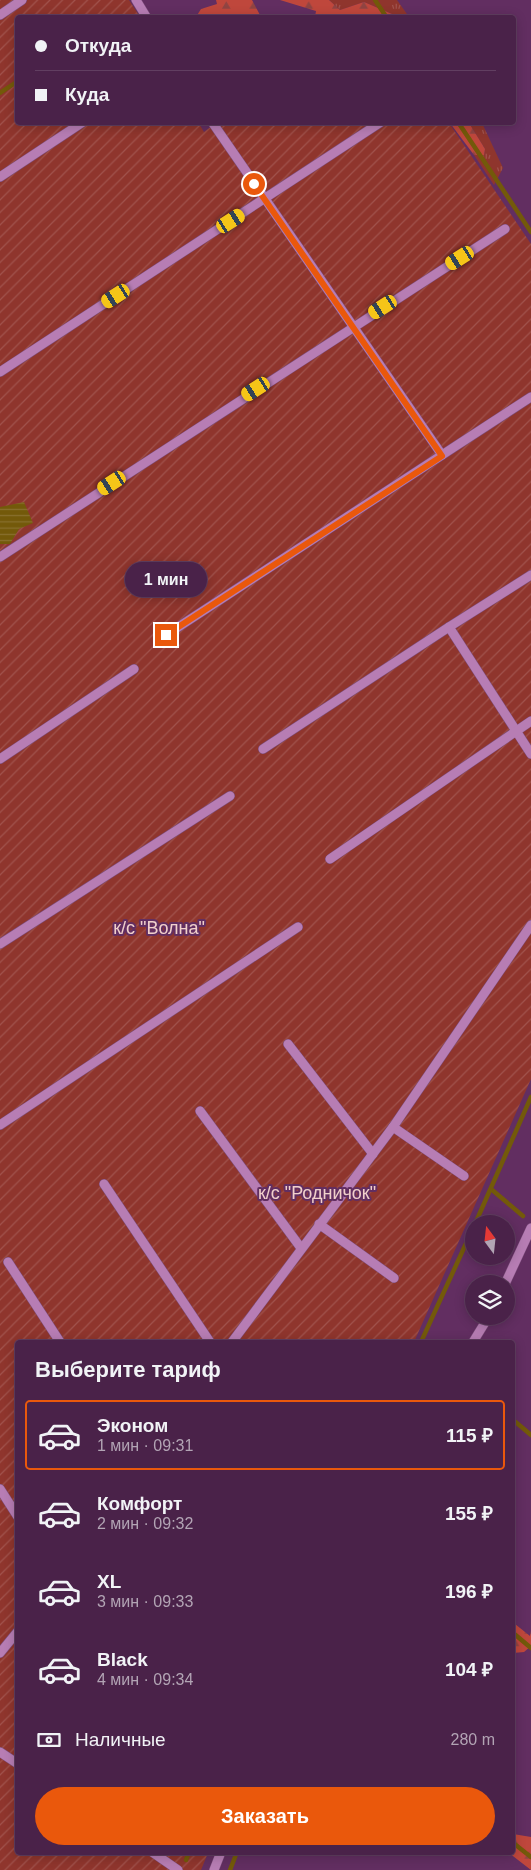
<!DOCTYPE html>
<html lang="ru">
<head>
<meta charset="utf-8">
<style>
  body { margin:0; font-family:Helvetica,sans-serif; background:#512a50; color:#f1f3f6; height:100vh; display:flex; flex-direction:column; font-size:19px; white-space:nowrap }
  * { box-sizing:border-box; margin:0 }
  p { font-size:16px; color:#b2a4b4 }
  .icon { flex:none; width:28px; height:28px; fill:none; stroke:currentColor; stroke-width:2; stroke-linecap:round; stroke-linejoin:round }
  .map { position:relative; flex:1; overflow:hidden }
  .sheet { position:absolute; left:15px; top:1340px; width:500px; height:515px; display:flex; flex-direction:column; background:#4a2249; border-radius:5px; box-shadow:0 2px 12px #0003,0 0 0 1px #613f61 }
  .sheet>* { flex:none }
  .banner { position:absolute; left:15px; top:15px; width:501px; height:110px; border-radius:5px; box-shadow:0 2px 12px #0003,0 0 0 1px #613f61; display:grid; align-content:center; height:110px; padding:0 20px; background:#4a2249 }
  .needle { width:32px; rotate:345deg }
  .controls { position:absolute; left:465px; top:1215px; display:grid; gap:10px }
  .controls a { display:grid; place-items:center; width:50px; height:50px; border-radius:50%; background:#4a2249; box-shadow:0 2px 12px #0003,0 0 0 1px #613f61; font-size:25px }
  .end { position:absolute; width:22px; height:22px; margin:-11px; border:6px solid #ea580c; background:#fff; box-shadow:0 0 0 2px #fff }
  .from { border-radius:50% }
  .bubble { position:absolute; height:35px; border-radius:18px; background:#4a2249; box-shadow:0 2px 12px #0003,0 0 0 1px #613f61; font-size:16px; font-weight:700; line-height:35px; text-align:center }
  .car { position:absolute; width:15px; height:30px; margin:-15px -8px; border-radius:6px; box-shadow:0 0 4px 1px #0007; background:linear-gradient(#f5c518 24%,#345 0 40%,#f5c518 0 76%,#345 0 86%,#f5c518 0) }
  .banner b { display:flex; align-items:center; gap:18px; height:48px; font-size:19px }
  .banner b+b { border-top:1px solid #613f61 }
  .banner i { width:12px; height:12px; background:#f1f3f6 }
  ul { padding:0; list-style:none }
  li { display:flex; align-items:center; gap:15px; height:70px; margin:0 10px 8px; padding:0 10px; border:2px solid transparent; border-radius:5px }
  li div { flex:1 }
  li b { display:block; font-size:19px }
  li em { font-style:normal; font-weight:700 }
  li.current { border-color:#ea580c }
  li>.icon { width:45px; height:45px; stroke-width:1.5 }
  h2 { padding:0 20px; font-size:22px; line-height:60px }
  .pay { display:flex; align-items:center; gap:12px; height:55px; padding:0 20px; font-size:19px }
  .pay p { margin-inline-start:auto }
  .primary-button { display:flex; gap:10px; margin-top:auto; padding:10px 20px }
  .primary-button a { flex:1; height:58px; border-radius:30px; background:#ea580c; color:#fff; font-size:20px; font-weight:700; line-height:58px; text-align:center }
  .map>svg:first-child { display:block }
  .grass { fill:url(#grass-tufts) }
  .forest { fill:url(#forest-firs) }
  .garden { fill:url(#garden-furrows) }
  .water { fill:url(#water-rules) }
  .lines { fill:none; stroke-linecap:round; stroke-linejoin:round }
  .stream { stroke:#73590a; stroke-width:4.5 }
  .minor-casing { stroke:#7b4d7a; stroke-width:10 }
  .minor { stroke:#b77db4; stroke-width:9 }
  .route { stroke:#ea580c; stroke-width:6 }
  .labels { text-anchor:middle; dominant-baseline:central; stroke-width:4; stroke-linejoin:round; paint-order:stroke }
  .park-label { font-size:18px; fill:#f1d0cb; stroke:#622e61 }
</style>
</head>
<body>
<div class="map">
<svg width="531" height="1870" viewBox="0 0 531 1870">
  <defs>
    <pattern id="grass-tufts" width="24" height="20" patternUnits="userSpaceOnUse" patternTransform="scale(1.25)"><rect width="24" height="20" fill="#8f352d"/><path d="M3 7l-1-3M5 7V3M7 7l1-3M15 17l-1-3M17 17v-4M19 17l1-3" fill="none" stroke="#a0524c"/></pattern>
    <pattern id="forest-firs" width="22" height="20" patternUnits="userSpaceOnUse" patternTransform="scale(1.25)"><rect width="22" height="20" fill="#bf473c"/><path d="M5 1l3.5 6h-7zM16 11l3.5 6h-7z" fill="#904442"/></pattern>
    <pattern id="garden-furrows" width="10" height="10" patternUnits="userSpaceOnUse" patternTransform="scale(1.25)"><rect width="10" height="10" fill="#8f352d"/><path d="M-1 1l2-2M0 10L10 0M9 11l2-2" fill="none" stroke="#a0524c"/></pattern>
    <pattern id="water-rules" width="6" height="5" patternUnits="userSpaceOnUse" patternTransform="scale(1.25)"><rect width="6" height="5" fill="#73590a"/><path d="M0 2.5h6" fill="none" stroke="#88702e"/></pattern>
  </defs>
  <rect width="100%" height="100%" fill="#622e61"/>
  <g class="grass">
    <path d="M329,0H397L409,17H399L364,2L340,10Z"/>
    <path d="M469,123H482L503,168L494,185L474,155H484L485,149Z"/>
  </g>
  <g class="forest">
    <path d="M216,0H252L261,17H196L201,9L217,4Z"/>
    <path d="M280,0H329L340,10L364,2L399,17H315L316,11Z"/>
    <path d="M450,123H469L485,149L484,155H474Z"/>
    <path d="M515,1624L530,1636L531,1631V1646L524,1652L513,1653L515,1646L513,1640V1625Z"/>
    <path d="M513,1834L531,1837V1870L509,1853L512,1852Z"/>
  </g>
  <path class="garden" d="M0,0H129L140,17L18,18V122H198L204,132L217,122L449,123L531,244V1079L414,1342H18V1852L208,1853L201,1870H0Z"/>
  <path class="water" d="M24,502L33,523L19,529L10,544H0V507Z"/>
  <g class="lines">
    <g class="stream">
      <path d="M375,0L387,18"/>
      <path d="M0,93L18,81"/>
      <path d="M458,122L531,232"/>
      <path d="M491,1189L523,1216"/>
      <path d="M475,1224L531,1097"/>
      <path d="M421,1342L474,1226"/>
      <path d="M512,1419L531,1435"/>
      <path d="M512,1632L531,1648"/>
      <path d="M512,1842L531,1857"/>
      <path d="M186,1860L189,1852"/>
      <path d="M230,1870L237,1852"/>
    </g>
    <g class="minor-casing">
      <g id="minor">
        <path d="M136,0L147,18"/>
        <path d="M0,15L22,0"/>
        <path d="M0,177L83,122"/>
        <path d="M0,372L381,122"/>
        <path d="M442,455L531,397"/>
        <path d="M0,557L505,229"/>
        <path d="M531,575L449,627L531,754"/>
        <path d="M166,635L442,455L212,122"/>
        <path d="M263,749L449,627"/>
        <path d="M0,759L134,669"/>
        <path d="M330,859L531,721"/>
        <path d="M0,944L230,796"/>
        <path d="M288,1044L373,1154"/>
        <path d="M200,1111L301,1248"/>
        <path d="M0,1125L298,927"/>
        <path d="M393,1127L464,1176"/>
        <path d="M104,1184L210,1342"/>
        <path d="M319,1224L394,1278"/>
        <path d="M8,1262L60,1342"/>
        <path d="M505,1284L531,1228"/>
        <path d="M232,1342L393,1127L531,925"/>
        <path d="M473,1342L489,1316"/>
        <path d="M0,1489L18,1517"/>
        <path d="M0,1653L18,1631"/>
        <path d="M0,1752L18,1764"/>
        <path d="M152,1852L178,1870"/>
        <path d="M214,1870L221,1852"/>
      </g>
    </g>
    <use href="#minor" class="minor"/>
  </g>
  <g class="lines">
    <path class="route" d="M166,635L442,456L254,184"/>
  </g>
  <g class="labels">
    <g class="park-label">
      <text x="159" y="928">к/с "Волна"</text>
      <text x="317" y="1193">к/с "Родничок"</text>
    </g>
  </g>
</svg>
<div class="controls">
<a><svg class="needle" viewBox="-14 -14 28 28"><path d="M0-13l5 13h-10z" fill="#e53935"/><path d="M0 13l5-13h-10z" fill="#b2a4b4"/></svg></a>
<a><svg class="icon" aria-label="layers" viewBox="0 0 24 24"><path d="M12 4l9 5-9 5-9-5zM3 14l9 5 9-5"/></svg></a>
</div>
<i class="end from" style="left:254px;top:184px"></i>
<i class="end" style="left:166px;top:635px"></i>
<div class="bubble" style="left:125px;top:562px;width:82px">1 мин</div>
<i class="car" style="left:231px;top:221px;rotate:57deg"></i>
<i class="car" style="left:460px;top:258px;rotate:238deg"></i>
<i class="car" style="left:116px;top:296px;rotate:237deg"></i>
<i class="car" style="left:383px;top:307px;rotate:238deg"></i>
<i class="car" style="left:256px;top:389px;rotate:237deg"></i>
<i class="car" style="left:112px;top:483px;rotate:237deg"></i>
<div class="banner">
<b><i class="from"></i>Откуда</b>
<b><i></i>Куда</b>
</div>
<section class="sheet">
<h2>Выберите тариф</h2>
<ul>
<li class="current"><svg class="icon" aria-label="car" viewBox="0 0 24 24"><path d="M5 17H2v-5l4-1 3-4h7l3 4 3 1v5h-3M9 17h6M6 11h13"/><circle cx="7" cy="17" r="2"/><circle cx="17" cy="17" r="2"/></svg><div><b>Эконом</b><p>1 мин · 09:31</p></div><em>115 ₽</em></li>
<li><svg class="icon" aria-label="car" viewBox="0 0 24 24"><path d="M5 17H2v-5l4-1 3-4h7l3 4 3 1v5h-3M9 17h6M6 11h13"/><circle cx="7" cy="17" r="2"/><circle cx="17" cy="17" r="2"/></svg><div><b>Комфорт</b><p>2 мин · 09:32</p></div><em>155 ₽</em></li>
<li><svg class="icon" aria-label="car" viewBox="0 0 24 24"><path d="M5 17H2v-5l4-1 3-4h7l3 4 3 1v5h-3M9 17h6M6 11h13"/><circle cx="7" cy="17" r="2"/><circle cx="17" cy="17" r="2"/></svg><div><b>XL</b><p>3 мин · 09:33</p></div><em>196 ₽</em></li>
<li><svg class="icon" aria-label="car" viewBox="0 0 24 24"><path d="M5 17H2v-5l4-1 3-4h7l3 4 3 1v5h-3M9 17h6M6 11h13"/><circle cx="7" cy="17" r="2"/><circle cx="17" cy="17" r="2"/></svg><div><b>Black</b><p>4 мин · 09:34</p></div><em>104 ₽</em></li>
</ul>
<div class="pay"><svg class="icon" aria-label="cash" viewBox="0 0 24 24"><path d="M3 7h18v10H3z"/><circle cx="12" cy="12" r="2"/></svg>Наличные<p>280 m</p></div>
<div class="primary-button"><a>Заказать</a></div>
</section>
</div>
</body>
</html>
